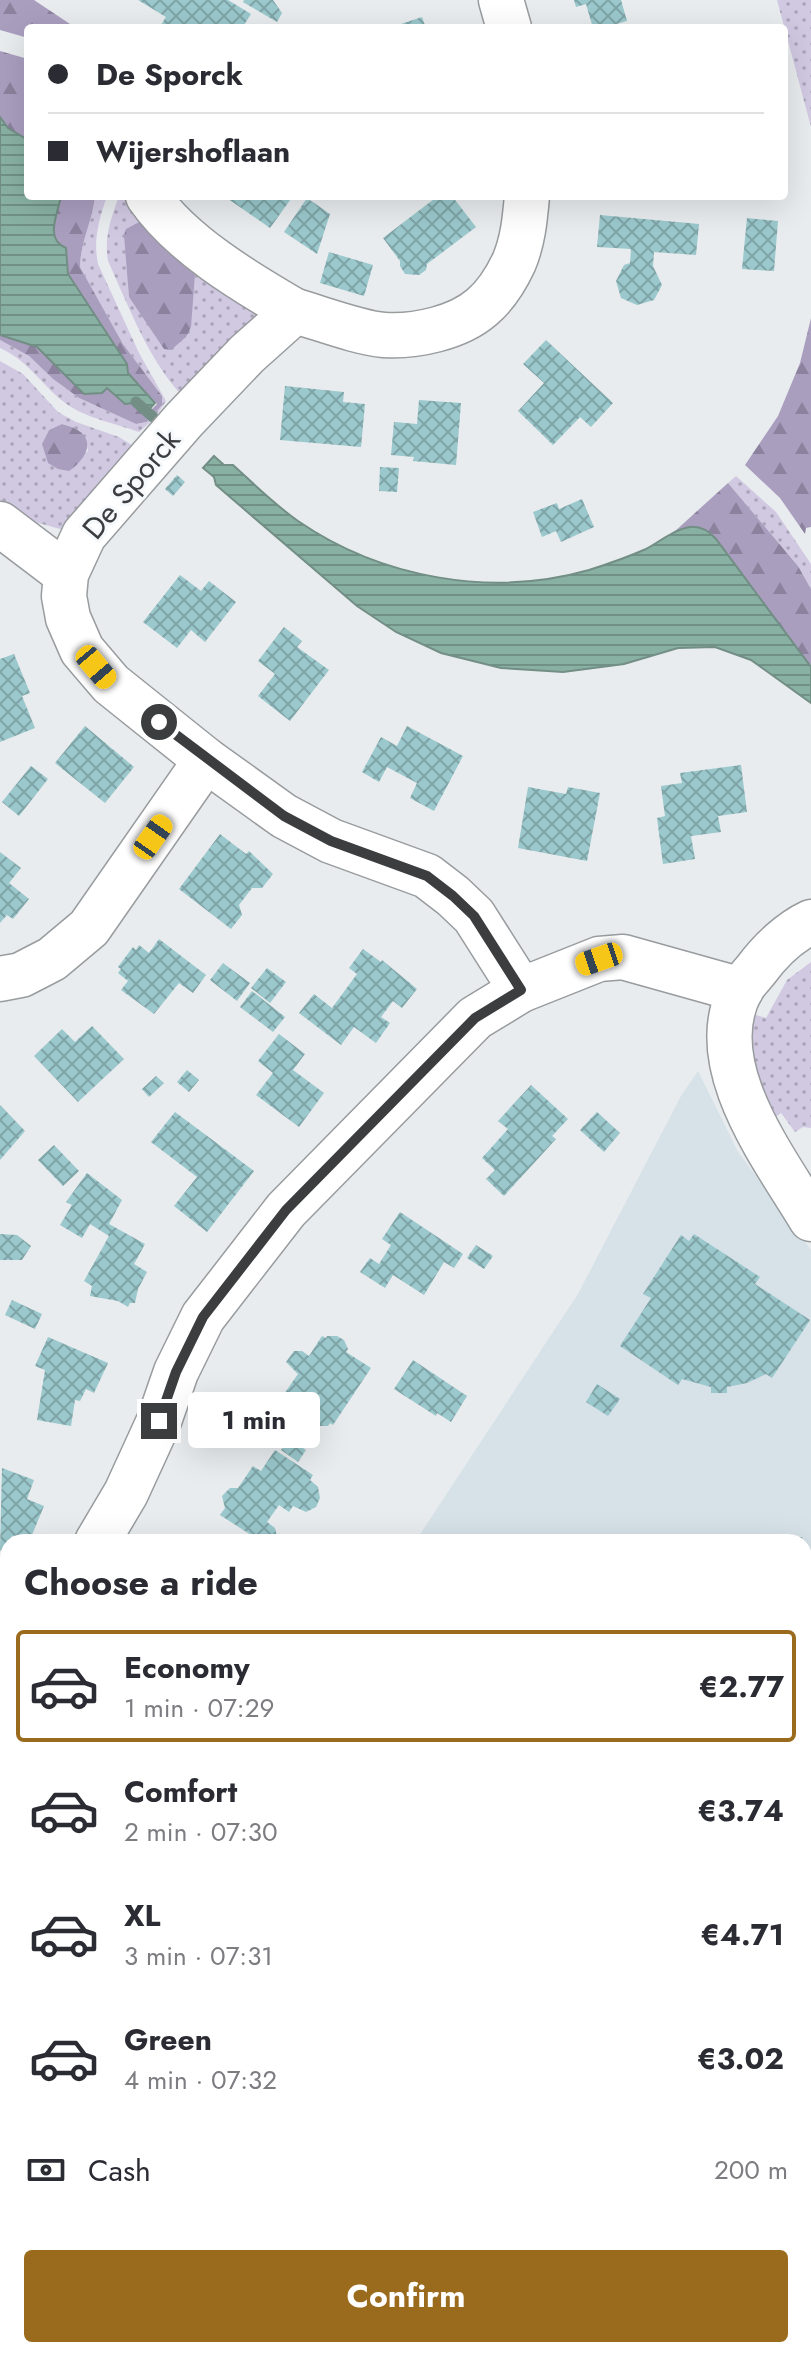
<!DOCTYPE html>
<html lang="en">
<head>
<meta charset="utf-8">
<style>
  body { margin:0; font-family:Jost,sans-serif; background:#f2f2f3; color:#2b2b33; height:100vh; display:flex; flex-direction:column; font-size:30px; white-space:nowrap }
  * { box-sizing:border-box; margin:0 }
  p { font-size:26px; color:#7c7c81 }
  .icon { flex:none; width:44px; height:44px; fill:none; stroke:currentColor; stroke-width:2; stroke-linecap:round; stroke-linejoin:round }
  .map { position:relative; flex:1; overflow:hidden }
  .panel { position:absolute; left:0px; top:1534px; width:812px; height:824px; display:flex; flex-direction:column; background:#fff; border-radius:24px 24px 0 0; box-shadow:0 8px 32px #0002 }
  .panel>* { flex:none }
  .hud { position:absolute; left:24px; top:24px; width:764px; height:176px; border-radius:8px; box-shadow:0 8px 32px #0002; display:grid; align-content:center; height:176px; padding:0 24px; background:#fff }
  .end { position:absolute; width:36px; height:36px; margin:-18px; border:10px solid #3b3d3e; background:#fff; box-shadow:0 0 0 4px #fff }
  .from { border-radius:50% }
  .bubble { position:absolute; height:56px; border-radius:8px; background:#fff; box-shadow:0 8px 32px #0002; font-size:26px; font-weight:700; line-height:56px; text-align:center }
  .car { position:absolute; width:24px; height:48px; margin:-24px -12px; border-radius:10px; box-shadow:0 0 6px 2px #0007; background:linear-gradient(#f5c518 24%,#345 0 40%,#f5c518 0 76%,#345 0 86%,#f5c518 0) }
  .hud b { display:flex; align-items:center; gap:28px; height:76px; font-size:30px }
  .hud b+b { border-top:2px solid #e1e1e2 }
  .hud i { width:20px; height:20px; background:#2b2b33 }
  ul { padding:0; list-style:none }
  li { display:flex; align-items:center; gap:24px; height:112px; margin:0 16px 12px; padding:0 8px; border:4px solid transparent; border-radius:8px }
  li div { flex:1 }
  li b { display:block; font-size:30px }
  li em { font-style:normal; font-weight:700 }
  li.on { border-color:#9b6b1d }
  li>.icon { width:72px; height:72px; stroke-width:1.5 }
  h2 { padding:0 24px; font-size:36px; line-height:96px }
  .pay { display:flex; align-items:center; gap:20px; height:88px; padding:0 24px; font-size:30px }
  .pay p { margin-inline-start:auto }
  .cta { display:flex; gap:16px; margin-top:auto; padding:16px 24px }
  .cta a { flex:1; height:92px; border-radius:8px; background:#9b6b1d; color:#fff; font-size:32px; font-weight:700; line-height:92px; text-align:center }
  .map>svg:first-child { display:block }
  .built { fill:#d6e1e8 }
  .grass { fill:url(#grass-dots); fill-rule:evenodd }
  .forest { fill:url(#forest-firs) }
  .water { fill:url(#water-rules); stroke:#728e85; stroke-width:2 }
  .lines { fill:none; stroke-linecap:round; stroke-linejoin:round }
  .stream { stroke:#728e85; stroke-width:11 }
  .building { fill:url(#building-cross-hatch) }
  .minor-casing { stroke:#989c9e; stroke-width:47 }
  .minor { stroke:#fff; stroke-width:44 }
  .route { stroke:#3b3d3e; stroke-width:10 }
  .labels { text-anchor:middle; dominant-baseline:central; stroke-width:6; stroke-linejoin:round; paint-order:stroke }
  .street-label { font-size:30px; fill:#3b3d3e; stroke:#f5f9fc }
</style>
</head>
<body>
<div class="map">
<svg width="811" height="2358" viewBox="0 0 811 2358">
  <defs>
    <pattern id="grass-dots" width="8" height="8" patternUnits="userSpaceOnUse" patternTransform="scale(2)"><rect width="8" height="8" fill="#d1c8e2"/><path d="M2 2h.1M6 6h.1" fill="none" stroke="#aba4b9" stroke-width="1.8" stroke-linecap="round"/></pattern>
    <pattern id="forest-firs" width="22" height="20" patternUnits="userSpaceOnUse" patternTransform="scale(2)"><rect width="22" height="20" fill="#aa9ebf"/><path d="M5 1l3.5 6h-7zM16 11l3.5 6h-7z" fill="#8c829d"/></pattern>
    <pattern id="water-rules" width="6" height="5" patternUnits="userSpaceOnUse" patternTransform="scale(2)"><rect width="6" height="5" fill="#89b1a3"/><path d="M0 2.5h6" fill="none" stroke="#719186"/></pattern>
    <pattern id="building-cross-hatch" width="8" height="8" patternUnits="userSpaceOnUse" patternTransform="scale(2)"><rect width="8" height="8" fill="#9ac8cc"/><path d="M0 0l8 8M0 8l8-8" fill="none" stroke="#7fa4a7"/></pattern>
  </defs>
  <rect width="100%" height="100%" fill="#e8ecee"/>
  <g class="built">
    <path d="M698,1071L738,1152L811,1250V1768L804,1769V1542H415L578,1294L681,1096Z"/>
    <path d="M811,1831V2358H0V2093L3,2019L8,1999V2350H804V1832Z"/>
  </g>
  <g class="grass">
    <path d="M777,0H811V127Z"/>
    <path d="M95,196H107C99,220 93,239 98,264L139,353L166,401L155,418L139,432C117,424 87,418 68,405C42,387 31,362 0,348V340L29,356L53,379L79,398L136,424L148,422L162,396L123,344L80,267C80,243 93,220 95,196Z"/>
    <path d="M119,196H142L264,308L186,400C149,362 130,309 108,261C104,237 111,218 119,196ZM128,276L191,327L129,297Z"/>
    <path d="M0,361L23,374L58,412L76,422L119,437L141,451L71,532L24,519L0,505ZM62,424C79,428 86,433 88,451L83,455L42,444L49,430Z"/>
    <path d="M736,476L776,512L811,564V589L798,566L728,483Z"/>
    <path d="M811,962V1128L803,1127L795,1132L781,1113L770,1121L748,1056L753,1014L766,1018L787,980Z"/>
    <path d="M8,1842V1902L0,1910V1852Z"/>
  </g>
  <g class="forest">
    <path d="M0,0H34L76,28H28V38L0,30Z"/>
    <path d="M0,51L28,59V140L8,128L0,117Z"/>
    <path d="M61,196H95C93,220 80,243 80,267L123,344L162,396V405L147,422L136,424L79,398L53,379L29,356L0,340V335L37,347L84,394L106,387L124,404L133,403L145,416L157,404L128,373L127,364L68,274L66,248C44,238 58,214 61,196Z"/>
    <path d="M145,219H154L195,274L191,327L186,337L171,350L164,349L129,297L124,235L126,229Z"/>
    <path d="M811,318V527L806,528L805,534L780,498L745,465L778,416L800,363Z"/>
    <path d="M62,424C96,432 93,454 69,471L58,469L48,463L42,444L49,430Z"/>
    <path d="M728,483L798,566L811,589V667L711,533L695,527L674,532Z"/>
  </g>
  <g class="water">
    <path d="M0,117L8,128L28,140V196H61C58,214 44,239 66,248L68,274L127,364L128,373L155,403L145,414L133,403L125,404L107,388L102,393L84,394L37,347L0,335Z"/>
    <path d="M214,456L224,465H233C254,484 275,505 298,521C381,578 491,598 589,570C608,564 628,557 646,549C659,542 675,529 690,527C700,526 709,531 716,539L811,667V703L751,660L715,647L678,648L624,664L563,672L501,668L441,653L396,632L357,606L216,485L214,477L203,468Z"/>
  </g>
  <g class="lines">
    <path class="stream" d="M136,402L153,417"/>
  </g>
  <g class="building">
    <path d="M138,0H228L251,14L242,28H159L166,17Z"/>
    <path d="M244,0H273L282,13L277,22L243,2Z"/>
    <path d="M574,0H621L627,21L603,28H593L586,4L576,7Z"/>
    <path d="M422,17L426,28H392V27Z"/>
    <path d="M224,196H293L270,228Z"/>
    <path d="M438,196H452L476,227L427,264L426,270L419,275L405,274L400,266V261L383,238Z"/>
    <path d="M307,198L330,214L317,254L284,232Z"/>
    <path d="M600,215L699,224L696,255L654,252L653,266L662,285L654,300L637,305L621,298L616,281L624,265L630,263L631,249L597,247Z"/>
    <path d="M747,218L778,221L774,271L742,269Z"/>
    <path d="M329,252L373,265L364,296L320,283Z"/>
    <path d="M546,340L613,403L591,427L580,417L553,445L518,411L544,383L523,364Z"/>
    <path d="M285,386L344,392L343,402L365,404L361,447L280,440Z"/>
    <path d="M419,400L461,403L456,465L413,461L414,457L391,455L394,422L417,424Z"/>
    <path d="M380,467L399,468L397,492L379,491Z"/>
    <path d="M177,475L185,482L173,496L165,489Z"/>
    <path d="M582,499L594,527L561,542L556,531L542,537L533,512L557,503L559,509Z"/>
    <path d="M180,575L201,591L209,581L236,602L205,642L191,630L177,648L143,622Z"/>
    <path d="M284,627L302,641L297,647L329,670L290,721L258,696L275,674L258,661Z"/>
    <path d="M14,654L30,693L22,696L35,728L0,742V659Z"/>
    <path d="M85,726L134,767L105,803L55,763Z"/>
    <path d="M407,726L463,756L434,811L410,798L417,783L387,767L379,782L362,772L381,737L397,746Z"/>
    <path d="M741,765L747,812L718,816L721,832L691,836L695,859L663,864L657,818L665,816L661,786L682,783L680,773Z"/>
    <path d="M31,766L48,779L19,816L2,802Z"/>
    <path d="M528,787L566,794L568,787L600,793L587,861L518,848Z"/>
    <path d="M220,834L246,854L249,851L273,874L262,888H252L239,905L242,915L231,929L179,889Z"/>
    <path d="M0,852L21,868L9,883L29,899L13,919L7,915L0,923Z"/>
    <path d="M159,939L206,975L193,993L179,983L154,1014L121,990L128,981L118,973L121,969L118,967L133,947L136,950L139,945L149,953Z"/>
    <path d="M363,949L381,962L382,960L417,989L402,1008L393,1001L381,1017L390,1023L376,1043L354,1027L341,1045L299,1013L314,994L332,1008L357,974L349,968Z"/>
    <path d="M223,963L250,983L237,1001L210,980Z"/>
    <path d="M267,968L286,982L270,1003L251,988Z"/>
    <path d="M252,991L285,1017L273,1032L240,1007Z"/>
    <path d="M92,1026L124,1059L78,1102L34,1056L62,1029L75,1042Z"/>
    <path d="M279,1034L305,1054L293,1070L324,1093L299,1127L256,1095L273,1073L258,1061Z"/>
    <path d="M187,1070L199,1080L189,1092L177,1082Z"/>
    <path d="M156,1076L164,1083L149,1097L142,1089Z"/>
    <path d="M531,1085L568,1119L552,1136L556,1139L504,1196L486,1179L495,1170L482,1158L508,1129L498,1121Z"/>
    <path d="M0,1105L25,1131L0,1160Z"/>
    <path d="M175,1112L254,1171L207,1232L174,1206L197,1177L151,1142Z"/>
    <path d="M597,1112L620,1133L604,1152L580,1130Z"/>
    <path d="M54,1145L79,1171L63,1186L38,1160Z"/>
    <path d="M87,1173L122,1200L109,1224L145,1244L134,1264L147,1272L138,1289L135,1303H130L128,1307L118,1301L90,1296L92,1286L84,1281L109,1236L90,1224L82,1238L60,1225L72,1205L66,1202Z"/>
    <path d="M400,1212L463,1254L454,1268L444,1262L424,1295L393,1275L385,1288L360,1272L370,1258L379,1264L391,1245L382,1239Z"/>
    <path d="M0,1234L17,1235L31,1246L22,1260H0Z"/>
    <path d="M694,1234L760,1277L755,1284L810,1320L772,1378L766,1374L747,1383L727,1387V1393H711V1387L682,1379L678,1385L620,1346L651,1298L643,1294L681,1235L689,1241Z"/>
    <path d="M476,1245L493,1256L484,1269L467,1258Z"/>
    <path d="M12,1300L42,1314L35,1329L5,1315Z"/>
    <path d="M322,1336L326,1338L327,1336H337L344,1340L348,1349L346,1352L371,1368L333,1425L330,1423L328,1426H318L312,1421L307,1413L309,1410L284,1394L298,1374L286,1362L294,1351H302L309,1356Z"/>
    <path d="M48,1337L108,1363L94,1393L86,1389L80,1401L75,1400L71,1426L37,1420L45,1370L35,1366Z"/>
    <path d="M413,1360L467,1396L451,1422L437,1413L436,1416L394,1389Z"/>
    <path d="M597,1384L620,1399L608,1416L586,1402Z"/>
    <path d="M289,1439L306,1450L298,1462L281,1450Z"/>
    <path d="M275,1450L313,1475L310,1480L318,1487L320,1498L316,1507L306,1512L293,1506L289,1512L279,1505L267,1522L275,1528L277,1536L271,1542H262L220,1515L225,1508L222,1496L230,1488H238L253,1466L261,1471Z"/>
    <path d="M2,1468L34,1480L27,1499L44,1506L29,1542L12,1536L5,1552L0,1550Z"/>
    <path d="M802,1537L803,1542H777V1540Z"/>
    <path d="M804,1574H806L811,1620V1717L804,1718Z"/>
    <path d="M804,2134H811V2358H659L658,2350H804Z"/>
    <path d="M35,2350H99L100,2358H35Z"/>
    <path d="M370,2350H499V2358H315V2356Z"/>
  </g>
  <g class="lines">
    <g class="minor-casing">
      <g id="minor">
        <path d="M501,0L509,28"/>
        <path d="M148,196C181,244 245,282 295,311"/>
        <path d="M527,196C525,218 523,241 514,262C507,277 495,296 482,307C458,328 415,337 384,335C359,333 320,318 295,311L247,354L184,420L84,535L66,574L64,596L68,618L82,650L111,684L206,760L284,816L331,841L427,876L453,896L474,916L521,990L599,959L623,957L741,990"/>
        <path d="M0,524L66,574"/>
        <path d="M811,922C790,932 770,951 756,970C751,976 745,982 741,989C701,1064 774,1157 811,1219"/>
        <path d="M0,979L21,975L52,959L89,928L206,760"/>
        <path d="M97,1542L126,1493L159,1421L176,1372L203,1317L286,1210L475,1018L521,990"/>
        <path d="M0,1603L8,1601"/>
        <path d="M804,1801L811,1799"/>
        <path d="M0,1934L8,1923"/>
        <path d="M0,2292L8,2291"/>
      </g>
    </g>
    <use href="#minor" class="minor"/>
  </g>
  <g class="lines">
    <path class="route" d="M159,722L284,816L331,841L427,876L453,896L474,916L521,990L475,1018L286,1210L203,1317L176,1372L159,1421"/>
  </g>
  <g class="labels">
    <g class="street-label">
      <text transform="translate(131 484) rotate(-50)">De Sporck</text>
    </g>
  </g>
</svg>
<i class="end from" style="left:159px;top:722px"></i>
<i class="end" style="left:159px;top:1421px"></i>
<div class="bubble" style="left:188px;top:1392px;width:132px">1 min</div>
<i class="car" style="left:96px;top:667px;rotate:140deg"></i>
<i class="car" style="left:153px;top:837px;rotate:35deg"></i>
<i class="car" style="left:599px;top:959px;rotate:251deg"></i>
<div class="hud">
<b><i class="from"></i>De Sporck</b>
<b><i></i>Wijershoflaan</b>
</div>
<section class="panel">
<h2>Choose a ride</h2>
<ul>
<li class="on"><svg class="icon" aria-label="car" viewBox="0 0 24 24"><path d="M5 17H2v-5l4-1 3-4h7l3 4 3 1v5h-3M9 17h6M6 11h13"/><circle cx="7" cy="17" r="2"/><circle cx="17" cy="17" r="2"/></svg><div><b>Economy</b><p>1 min · 07:29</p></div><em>€2.77</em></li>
<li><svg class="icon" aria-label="car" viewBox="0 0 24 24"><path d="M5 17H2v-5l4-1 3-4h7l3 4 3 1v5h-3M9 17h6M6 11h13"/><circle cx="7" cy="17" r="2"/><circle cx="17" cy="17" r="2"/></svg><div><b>Comfort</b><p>2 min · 07:30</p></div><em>€3.74</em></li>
<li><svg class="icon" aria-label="car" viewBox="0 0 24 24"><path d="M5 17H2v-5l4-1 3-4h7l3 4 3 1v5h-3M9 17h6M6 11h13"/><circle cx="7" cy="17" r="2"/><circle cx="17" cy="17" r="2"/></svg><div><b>XL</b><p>3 min · 07:31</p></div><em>€4.71</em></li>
<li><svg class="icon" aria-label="car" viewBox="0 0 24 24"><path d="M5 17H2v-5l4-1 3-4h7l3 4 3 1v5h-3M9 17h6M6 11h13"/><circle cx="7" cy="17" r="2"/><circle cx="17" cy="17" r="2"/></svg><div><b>Green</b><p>4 min · 07:32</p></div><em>€3.02</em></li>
</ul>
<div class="pay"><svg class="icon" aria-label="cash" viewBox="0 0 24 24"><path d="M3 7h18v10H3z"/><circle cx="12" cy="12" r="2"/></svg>Cash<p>200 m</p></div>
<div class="cta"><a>Confirm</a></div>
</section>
</div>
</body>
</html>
